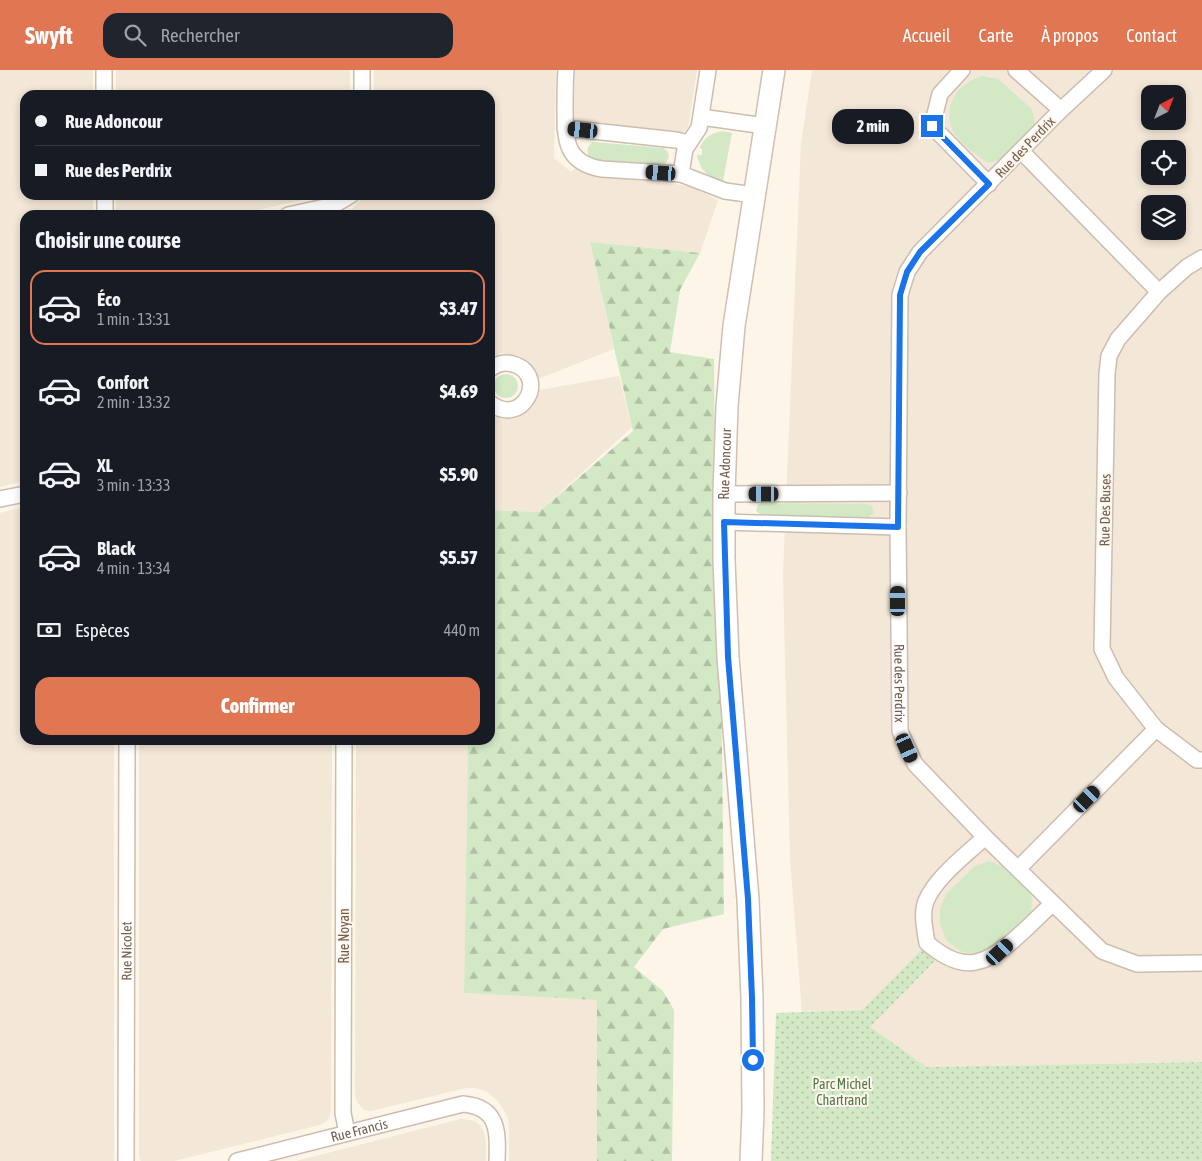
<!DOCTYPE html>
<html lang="fr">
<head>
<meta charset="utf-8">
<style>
  body { margin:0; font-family:"Asap Condensed",sans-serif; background:#20242c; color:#f1f3f6; height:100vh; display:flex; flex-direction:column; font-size:19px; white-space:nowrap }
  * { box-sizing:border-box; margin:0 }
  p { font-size:16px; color:#9ea1a6 }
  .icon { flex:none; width:28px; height:28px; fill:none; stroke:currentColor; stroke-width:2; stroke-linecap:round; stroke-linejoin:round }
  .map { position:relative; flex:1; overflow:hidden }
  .panel { position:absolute; left:20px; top:140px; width:475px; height:535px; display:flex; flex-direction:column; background:#171b24; border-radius:15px; box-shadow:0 2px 8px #0003 }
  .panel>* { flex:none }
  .guide { position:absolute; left:20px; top:20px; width:475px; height:110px; border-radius:15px; box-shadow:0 2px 8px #0003; display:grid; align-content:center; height:110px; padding:0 15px; background:#171b24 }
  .needle { width:32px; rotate:42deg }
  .tools { position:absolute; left:1141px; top:15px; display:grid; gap:10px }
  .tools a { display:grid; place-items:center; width:45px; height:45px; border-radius:10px; background:#171b24; box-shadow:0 2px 8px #0003; font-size:25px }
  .end { position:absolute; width:22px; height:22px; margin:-11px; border:6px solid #1a73e8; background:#fff; box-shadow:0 0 0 2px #fff }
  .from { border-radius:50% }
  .bubble { position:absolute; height:35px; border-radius:15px; background:#171b24; box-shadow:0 2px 8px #0003; font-size:16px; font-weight:800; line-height:35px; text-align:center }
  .car { position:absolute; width:15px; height:30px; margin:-15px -8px; border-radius:6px; box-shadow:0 0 4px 1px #0007; background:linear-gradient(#222 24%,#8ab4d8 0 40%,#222 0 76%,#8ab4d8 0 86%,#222 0) }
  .guide b { display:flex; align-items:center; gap:18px; height:48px; font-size:19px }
  .guide b+b { border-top:1px solid #363941 }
  .guide i { width:12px; height:12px; background:#f1f3f6 }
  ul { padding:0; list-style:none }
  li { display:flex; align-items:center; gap:15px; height:75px; margin:0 10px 8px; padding:0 5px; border:2px solid transparent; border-radius:15px }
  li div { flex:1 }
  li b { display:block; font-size:19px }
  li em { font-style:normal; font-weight:800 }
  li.selected { border-color:#e07752 }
  li>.icon { width:45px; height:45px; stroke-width:1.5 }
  h2 { padding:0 15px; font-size:22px; line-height:60px }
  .pay { display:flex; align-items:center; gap:12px; height:55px; padding:0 15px; font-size:19px }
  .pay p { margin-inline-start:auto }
  .action { display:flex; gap:10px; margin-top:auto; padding:10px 15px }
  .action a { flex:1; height:58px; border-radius:15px; background:#e07752; color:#fff; font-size:20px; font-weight:800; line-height:58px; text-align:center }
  header { display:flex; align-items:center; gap:30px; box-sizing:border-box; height:70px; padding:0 25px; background:#e07752; color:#fff }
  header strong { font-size:24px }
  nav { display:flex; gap:28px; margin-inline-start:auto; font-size:18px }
  .search { width:350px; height:45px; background:#20242c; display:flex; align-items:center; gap:12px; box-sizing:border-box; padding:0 18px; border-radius:15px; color:#9ea1a6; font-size:19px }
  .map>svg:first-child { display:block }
  .residential { fill:#f3e7d7; fill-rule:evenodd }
  .grass { fill:#d3e9c6 }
  .forest { fill:url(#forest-firs) }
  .park { fill:url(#park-dots) }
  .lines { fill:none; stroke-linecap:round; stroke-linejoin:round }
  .street-casing { stroke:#cdbdae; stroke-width:18 }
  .secondary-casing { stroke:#d2bfaf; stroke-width:24 }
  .street { stroke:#fff; stroke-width:15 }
  .secondary { stroke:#fff; stroke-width:21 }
  .route { stroke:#1a73e8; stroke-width:6 }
  .labels { text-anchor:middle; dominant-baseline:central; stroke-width:4; stroke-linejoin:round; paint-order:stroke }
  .street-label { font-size:14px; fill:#755c4d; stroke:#fef8ee }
  .park-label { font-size:14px; fill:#537a45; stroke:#fef8ee }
</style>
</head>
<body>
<header>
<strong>Swyft</strong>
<div class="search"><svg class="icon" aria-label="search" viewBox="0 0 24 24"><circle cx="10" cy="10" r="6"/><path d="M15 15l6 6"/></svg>Rechercher</div>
<nav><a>Accueil</a><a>Carte</a><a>À propos</a><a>Contact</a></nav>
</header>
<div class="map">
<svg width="1202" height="1091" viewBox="0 0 1202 1091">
  <defs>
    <pattern id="forest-firs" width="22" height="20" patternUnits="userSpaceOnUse" patternTransform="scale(1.25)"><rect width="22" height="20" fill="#d3e9c6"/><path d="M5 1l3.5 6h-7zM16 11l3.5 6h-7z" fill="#b0c0a3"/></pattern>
    <pattern id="park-dots" width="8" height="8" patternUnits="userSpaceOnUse" patternTransform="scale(1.25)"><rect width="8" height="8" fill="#d3e9c6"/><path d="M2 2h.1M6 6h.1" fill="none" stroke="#b0c0a3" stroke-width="1.8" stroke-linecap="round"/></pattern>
  </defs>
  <rect width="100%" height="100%" fill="#fcf5e8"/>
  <g class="residential">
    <path d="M0,0H93V25H25V125H93V145H25V411L0,417Z"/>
    <rect x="116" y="0" width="234" height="25"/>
    <path d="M374,0H556L554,88L571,102L576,98H579L589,104L598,106L681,115L693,118L718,130L700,183L590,172L614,279L538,309L535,301L529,293L520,286L501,283L490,288V145H338L351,140L365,125H490V25H374Z"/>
    <path d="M575,0H697L688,58L685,61L680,63L578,52L574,48Z"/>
    <path d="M812,0H1202V992L927,997L869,957L936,891L923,878L862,940L802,942L790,788L783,506L801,74ZM1150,24H1178V51H1150ZM1150,79H1178V106H1150ZM1150,134H1178V161H1150Z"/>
    <path d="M116,125H324L237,145H116Z"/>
    <path d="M619,306L632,357L539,442L490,440V345L503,349H514L524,344L532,337L537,329L539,320Z"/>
    <path d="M25,437V670H114V1091H0V443Z"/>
    <path d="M139,670H332L331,1041L328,1050L320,1055L174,1091H141L139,1086Z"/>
    <path d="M356,670H468L464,923L597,930V1091H509V1063L508,1049L504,1040L497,1030L487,1022L476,1018H466L371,1041L364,1040L357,1032L355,1026Z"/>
    <path d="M461,1049L475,1051L480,1055L484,1062L486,1072V1091H296Z"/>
  </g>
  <g class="grass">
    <path d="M982,6L998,9L1032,39L1035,53L1031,65L1008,87L989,93C976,85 963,76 954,63C952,60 951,56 950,52C946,29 961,13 982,6Z"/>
    <path d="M722,61L732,63L723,111C708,107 700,101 697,85H702V79L700,78C703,68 712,63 722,61Z"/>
    <path d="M593,72L663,78L668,82L669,88L665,93L661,94L594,90C586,86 585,77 593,72Z"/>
    <circle cx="506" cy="316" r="12"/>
    <path d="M761,433L866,434L872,436L874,443L869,447L762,446L756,441L758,435Z"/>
    <path d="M989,791L1004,797L1027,817L1032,828L1031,843L998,879L981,885L962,882L947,871L940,854V838L947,823L975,796Z"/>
  </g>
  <path class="forest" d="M590,172L700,183L680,220L670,282L714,289L715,448L721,593L724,844L663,859L634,897L663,921L674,940L672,1091H597V930L464,923L468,670H490V440L539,442L633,361Z"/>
  <path class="park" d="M923,878L936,890L870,957L927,997L1202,992V1091H771L776,943L862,940Z"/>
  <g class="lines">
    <g class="street-casing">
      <g id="street">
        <path d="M104,0V25"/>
        <path d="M566,0C565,13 565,27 565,40C565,71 566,93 602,99L681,104L725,121L754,125"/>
        <path d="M962,0L940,24L932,56L989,114"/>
        <path d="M1016,0L1061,40"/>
        <path id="s1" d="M1104,0L1061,40L920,182L907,202L900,225L898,457L900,661L915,694L985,767L1102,881L1137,894L1202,893"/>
        <path d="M362,25V0"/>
        <path d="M701,47L765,56"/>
        <path d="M565,58L676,70L689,73"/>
        <path d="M1021,81L1159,222"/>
        <path d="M681,104L685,79L699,58L708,0"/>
        <path d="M105,125V145"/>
        <path d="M288,145L334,135L351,125"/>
        <path d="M1202,188L1187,197L1159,222L1118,269L1109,286L1107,304L1102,579L1116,608L1156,659L1197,690H1202"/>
        <path d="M490,299C498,293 506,291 516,295C548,308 522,358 490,333"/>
        <path d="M724,424L899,423"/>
        <path d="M0,429L25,424"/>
        <path d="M723,452L898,457"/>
        <path d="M344,670L343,1043L347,1063"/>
        <path d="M985,767C966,785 936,807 926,831C921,844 925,860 927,873C940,884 958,896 976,892C1002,887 1032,852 1052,834"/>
        <path d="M1018,799L1156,659"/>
        <path id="s2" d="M126,1091L127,670"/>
        <path id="s3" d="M237,1091L463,1034C499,1037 498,1062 497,1091"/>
      </g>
    </g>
    <g class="secondary-casing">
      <g id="secondary">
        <path id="s4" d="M751,1091L753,1041L752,928L748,829L728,587L724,490V424L727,336L734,256L774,0"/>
      </g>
    </g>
    <use href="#street" class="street"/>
    <use href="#secondary" class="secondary"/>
  </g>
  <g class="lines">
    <path class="route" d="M753,990L752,928L748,829L728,587L724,452L898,457L900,225L907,202L920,182L989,114L932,56"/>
  </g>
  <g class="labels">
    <g class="street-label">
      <text transform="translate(1025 77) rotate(-46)">Rue des Perdrix</text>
      <text stroke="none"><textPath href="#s4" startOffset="698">Rue Adoncour</textPath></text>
      <text transform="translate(1105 440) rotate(-89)">Rue Des Buses</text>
      <text stroke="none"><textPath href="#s1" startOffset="695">Rue des Perdrix</textPath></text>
      <text transform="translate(344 866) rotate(-90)">Rue Noyan</text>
      <text stroke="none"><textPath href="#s2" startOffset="210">Rue Nicolet</textPath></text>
      <text stroke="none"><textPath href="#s3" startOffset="126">Rue Francis</textPath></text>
    </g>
    <g class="park-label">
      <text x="842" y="1014">Parc Michel<tspan x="842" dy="16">Chartrand</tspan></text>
    </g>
  </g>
</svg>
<div class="tools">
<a><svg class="needle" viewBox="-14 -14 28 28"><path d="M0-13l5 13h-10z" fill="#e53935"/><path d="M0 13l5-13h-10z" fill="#9ea1a6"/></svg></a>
<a><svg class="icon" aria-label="locate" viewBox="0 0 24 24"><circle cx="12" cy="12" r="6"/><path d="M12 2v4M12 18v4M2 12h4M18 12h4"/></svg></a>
<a><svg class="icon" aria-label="layers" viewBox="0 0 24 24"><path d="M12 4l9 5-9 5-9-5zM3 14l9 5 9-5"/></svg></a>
</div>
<i class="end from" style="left:753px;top:990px"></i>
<i class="end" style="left:932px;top:56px"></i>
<div class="bubble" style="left:832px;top:39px;width:82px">2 min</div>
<i class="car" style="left:583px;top:60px;rotate:276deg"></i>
<i class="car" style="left:661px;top:103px;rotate:274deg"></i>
<i class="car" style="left:764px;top:424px;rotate:270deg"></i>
<i class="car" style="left:898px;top:531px;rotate:0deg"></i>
<i class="car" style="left:907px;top:678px;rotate:156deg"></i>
<i class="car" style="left:1087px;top:729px;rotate:45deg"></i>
<i class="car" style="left:1000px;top:882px;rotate:47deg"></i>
<div class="guide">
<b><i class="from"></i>Rue Adoncour</b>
<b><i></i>Rue des Perdrix</b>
</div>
<section class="panel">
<h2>Choisir une course</h2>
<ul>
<li class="selected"><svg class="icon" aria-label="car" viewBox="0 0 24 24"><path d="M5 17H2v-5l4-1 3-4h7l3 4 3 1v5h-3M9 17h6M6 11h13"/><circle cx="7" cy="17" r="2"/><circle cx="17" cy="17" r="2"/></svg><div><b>Éco</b><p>1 min · 13:31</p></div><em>$3.47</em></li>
<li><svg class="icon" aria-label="car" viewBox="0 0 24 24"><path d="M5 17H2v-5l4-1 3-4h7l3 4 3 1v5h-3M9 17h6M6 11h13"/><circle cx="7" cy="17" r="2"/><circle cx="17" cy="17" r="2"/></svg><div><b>Confort</b><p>2 min · 13:32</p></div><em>$4.69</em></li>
<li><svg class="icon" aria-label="car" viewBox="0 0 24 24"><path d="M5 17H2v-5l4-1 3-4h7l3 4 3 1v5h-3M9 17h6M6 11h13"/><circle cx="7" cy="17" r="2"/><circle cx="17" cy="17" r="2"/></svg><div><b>XL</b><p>3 min · 13:33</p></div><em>$5.90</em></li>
<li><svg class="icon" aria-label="car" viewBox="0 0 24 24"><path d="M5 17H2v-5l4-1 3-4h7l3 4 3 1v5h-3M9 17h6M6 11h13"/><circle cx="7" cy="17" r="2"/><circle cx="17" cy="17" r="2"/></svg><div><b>Black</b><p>4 min · 13:34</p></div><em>$5.57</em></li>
</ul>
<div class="pay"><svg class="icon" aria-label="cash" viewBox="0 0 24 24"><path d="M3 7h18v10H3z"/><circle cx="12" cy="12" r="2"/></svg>Espèces<p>440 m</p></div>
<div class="action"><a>Confirmer</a></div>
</section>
</div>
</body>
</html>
